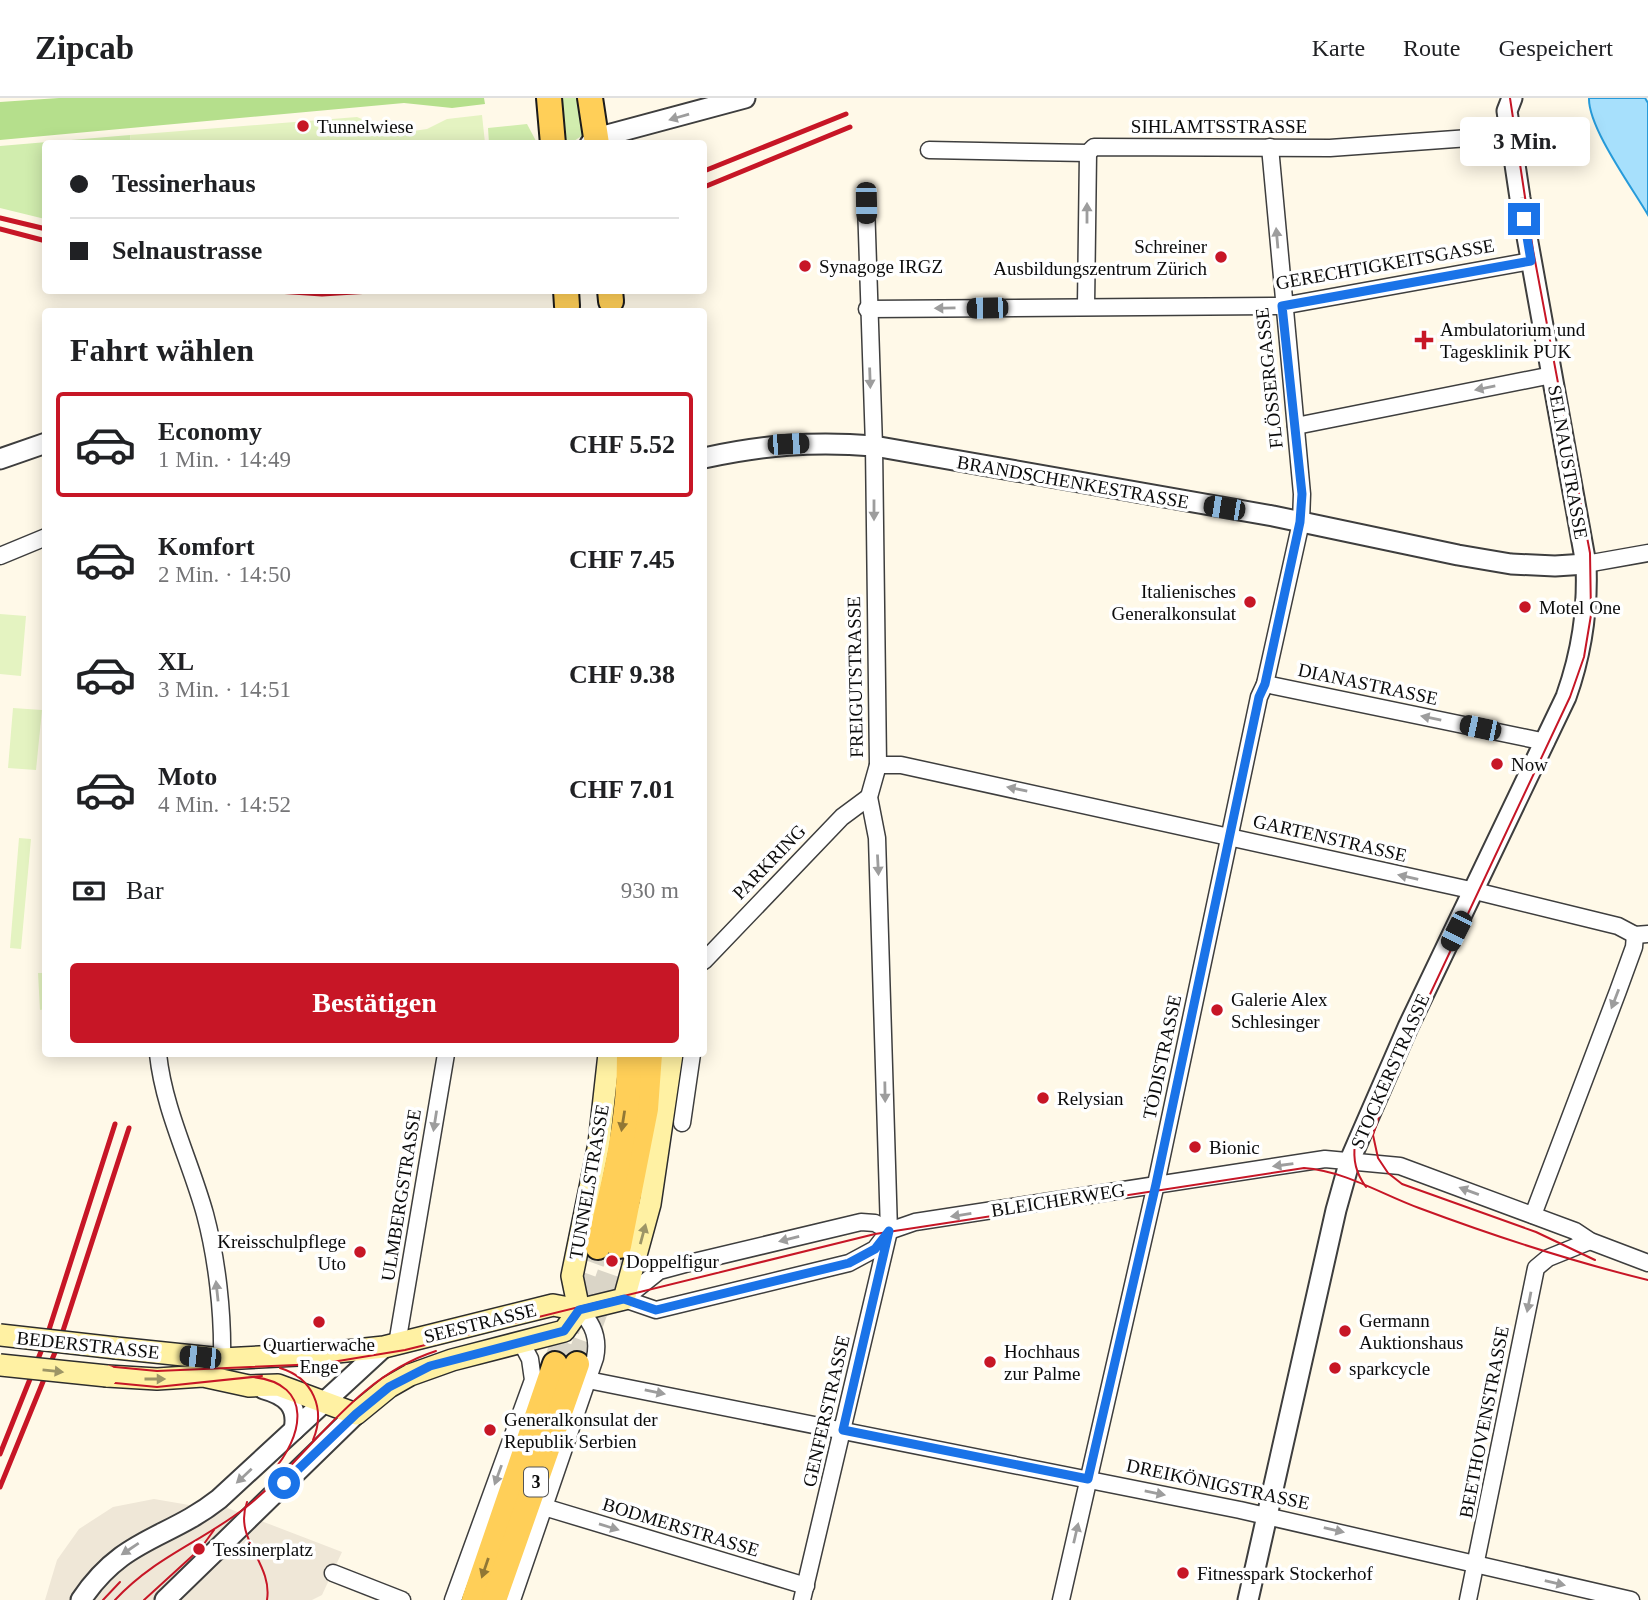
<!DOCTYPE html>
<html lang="de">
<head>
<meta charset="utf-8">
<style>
  body { margin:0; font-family:Georgia,serif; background:#f2f2f2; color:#202124; height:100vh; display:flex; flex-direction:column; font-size:26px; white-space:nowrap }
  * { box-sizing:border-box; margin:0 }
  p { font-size:23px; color:#757577 }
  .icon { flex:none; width:38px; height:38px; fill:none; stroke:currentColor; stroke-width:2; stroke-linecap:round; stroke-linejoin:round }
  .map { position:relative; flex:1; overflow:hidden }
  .sheet { position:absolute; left:42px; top:210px; width:665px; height:749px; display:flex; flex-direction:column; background:#fff; border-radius:7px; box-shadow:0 4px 18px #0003 }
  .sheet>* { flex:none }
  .top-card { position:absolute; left:42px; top:42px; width:665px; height:154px; border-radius:7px; box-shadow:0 4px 18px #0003; display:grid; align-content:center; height:154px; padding:0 28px; background:#fff }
  .end { position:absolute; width:32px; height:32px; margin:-16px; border:9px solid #1a73e8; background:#fff; box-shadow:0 0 0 4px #fff }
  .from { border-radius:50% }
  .bubble { position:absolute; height:49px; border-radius:7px; background:#fff; box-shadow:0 4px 18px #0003; font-size:23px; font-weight:600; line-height:49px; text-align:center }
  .car { position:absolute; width:21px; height:42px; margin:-21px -10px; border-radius:9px; box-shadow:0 0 5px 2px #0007; background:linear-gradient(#222 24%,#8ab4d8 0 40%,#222 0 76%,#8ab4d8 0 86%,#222 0) }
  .top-card b { display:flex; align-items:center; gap:24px; height:66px; font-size:26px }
  .top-card b+b { border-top:2px solid #e0e0e0 }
  .top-card i { width:18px; height:18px; background:#202124 }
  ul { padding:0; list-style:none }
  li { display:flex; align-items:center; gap:21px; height:105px; margin:0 14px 10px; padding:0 14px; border:4px solid transparent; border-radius:7px }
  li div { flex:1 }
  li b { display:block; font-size:26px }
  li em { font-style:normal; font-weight:600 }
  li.current { border-color:#c71626 }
  li>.icon { width:63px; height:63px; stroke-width:1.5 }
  h2 { padding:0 28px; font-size:32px; line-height:84px }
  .pay { display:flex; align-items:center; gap:18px; height:77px; padding:0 28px; font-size:26px }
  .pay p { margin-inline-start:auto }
  .action { display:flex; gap:14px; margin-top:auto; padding:14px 28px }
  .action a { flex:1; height:80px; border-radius:7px; background:#c71626; color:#fff; font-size:28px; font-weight:600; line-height:80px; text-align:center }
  header { display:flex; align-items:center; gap:42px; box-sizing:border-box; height:98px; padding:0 35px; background:#fff; border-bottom:2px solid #e0e0e0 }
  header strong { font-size:33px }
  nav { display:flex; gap:38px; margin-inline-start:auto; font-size:24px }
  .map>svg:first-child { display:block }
  .green { fill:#d1edae }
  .forest { fill:#b5df8c }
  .pitch { fill:#e4f3c1 }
  .plaza { fill:#efe7d7 }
  .water { fill:#a7e0fc; stroke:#279bda; stroke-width:2 }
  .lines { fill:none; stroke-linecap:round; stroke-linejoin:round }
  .primary-tunnel { stroke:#dad5c7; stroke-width:24; stroke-dasharray:24 12; stroke-linecap:butt }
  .minor-casing { stroke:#3e3e3e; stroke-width:19 }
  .tertiary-casing { stroke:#3e3e3e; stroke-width:23 }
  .secondary-casing { stroke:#2d2d2d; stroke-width:24 }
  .primary-casing { stroke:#1c1c1c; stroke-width:28 }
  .minor { stroke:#fff; stroke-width:16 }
  .tertiary { stroke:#fff; stroke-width:19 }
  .secondary { stroke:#fff1a3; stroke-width:21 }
  .primary { stroke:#ffcf58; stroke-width:24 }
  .tram { stroke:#c71626; stroke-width:2 }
  .rail { stroke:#c71626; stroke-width:5 }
  .secondary-bridge-casing { stroke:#2d2d2d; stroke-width:24; stroke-linecap:butt }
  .secondary-bridge { stroke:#fff1a3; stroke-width:21 }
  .oneway { fill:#9d9d9d }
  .oneway2 { fill:#917735 }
  .oneway3 { fill:#9d9566 }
  .route { stroke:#1a73e8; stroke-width:9 }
  .poi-dot { fill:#c71626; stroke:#fff; stroke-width:2.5 }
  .labels { text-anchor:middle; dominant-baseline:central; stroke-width:7; stroke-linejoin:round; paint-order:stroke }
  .shield { fill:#fff; stroke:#545454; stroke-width:2 }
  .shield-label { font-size:18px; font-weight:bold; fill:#0b0b0b }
  .poi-label { font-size:19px; fill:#0b0b0b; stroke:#fff; text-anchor:start }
  .street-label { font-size:19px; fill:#0b0b0b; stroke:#fff }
</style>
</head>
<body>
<header>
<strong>Zipcab</strong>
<nav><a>Karte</a><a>Route</a><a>Gespeichert</a></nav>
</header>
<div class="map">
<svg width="1648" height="1502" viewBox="0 0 1648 1502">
  <rect width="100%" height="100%" fill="#fff9e8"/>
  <g class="green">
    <path d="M561,0H578L583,37L571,45H565Z"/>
    <path d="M527,26L536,43L545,45H489L488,30Z"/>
    <path d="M130,37L131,45L46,46L45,121L0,110V48Z"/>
  </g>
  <path class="forest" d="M59,0H484L485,6L452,10L404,5L0,42V4Z"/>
  <g class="pitch">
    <path d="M482,17L485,45H131L130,37L357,19L388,32L407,34L427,31L447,21Z"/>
    <path d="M0,516L26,518L21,578L0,576Z"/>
    <path d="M13,610L42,612L36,672L8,670Z"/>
    <path d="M19,740L31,741L21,851L10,850Z"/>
    <path d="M38,875H45V911L40,912Z"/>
  </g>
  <path class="plaza" d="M154,1401L195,1408L204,1401L342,1454L322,1497L312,1502H45L57,1462L79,1431L113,1409Z"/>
  <path class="water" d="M1589,0H1645L1648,5V117C1631,88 1588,29 1589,0Z"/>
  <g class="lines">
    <g class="primary-tunnel">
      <path d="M555,1266L598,1149"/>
      <path d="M577,1266L619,1148"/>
    </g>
    <g class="minor-casing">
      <g id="minor">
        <path d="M929,52L1088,55L1094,49L1330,50L1511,37"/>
        <path d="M1086,208L1088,55"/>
        <path d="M867,211L1282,208L1531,163"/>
        <path d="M1296,328L1552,277"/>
        <path d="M0,458L46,439"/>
        <path d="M1586,466L1648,455"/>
        <path d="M1265,586L1546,644"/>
        <path d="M878,667H901L1475,793L1618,828L1635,837L1648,836"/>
        <path d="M704,863L842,719L869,699"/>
        <path d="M158,956C164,1012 190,1062 205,1116C217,1161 223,1215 222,1261"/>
        <path d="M682,1025L692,956"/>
        <path d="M1533,1117L1618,893L1634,849L1635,837"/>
        <path d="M889,1133L875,1125L861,1124L685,1166L659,1173L624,1201L656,1212L849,1165L875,1151L889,1133L915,1124L1325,1061L1400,1068L1575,1133L1590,1143L1648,1165"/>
        <path d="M397,1246L446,956"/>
        <path d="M588,1282L1240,1412L1631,1502"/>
        <path d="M544,1409L806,1488"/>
        <path d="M333,1475L402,1502"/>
        <path d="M453,1502L533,1282L530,1261L521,1244"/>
        <path d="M512,1502L595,1260C599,1241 594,1226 579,1212"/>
        <path d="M802,1502L889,1133L877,740L869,699L878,667L874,348L866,105"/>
        <path d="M1061,1502L1156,1086L1259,599L1265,586L1301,424L1302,396L1270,49"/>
        <path d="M1468,1502L1536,1170L1548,1160L1590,1143"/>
      </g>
    </g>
    <g class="tertiary-casing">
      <g id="tertiary">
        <path d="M590,46L596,40L745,0"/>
        <path d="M704,360C763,347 814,343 874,348L1273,418L1458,457L1511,466L1555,468L1586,466"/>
        <path d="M0,361L46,345"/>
        <path d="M264,1291C286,1297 299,1308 294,1332"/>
        <path d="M81,1502C123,1439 167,1442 219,1401L384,1249"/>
        <path d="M165,1502L356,1316"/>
        <path d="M1248,1502L1336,1112L1350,1062L1408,929L1566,599C1582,554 1588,513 1586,466L1520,100L1507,13L1512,0"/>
      </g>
    </g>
    <g class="secondary-casing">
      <g id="secondary">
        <path d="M579,1212L572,1178L599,1046L609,956"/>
        <path d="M116,1250L222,1261L318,1256L384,1249L553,1207L579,1212L624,1201L650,1106L672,956"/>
        <path d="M107,1278L157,1281L203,1278L249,1288L278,1287L356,1316L389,1289L410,1277L452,1262L564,1233L579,1212"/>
      </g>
    </g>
    <g class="primary-casing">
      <g id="primary">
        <path d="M549,0L553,46"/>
        <path d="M590,0L597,46"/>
        <path d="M566,192L567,208"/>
        <path d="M610,192L611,203"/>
        <path d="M619,1148L646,1011L650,956"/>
        <path d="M598,1149C614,1086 630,1021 629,956"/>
        <path d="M474,1502L555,1266"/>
        <path d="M494,1502L577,1266"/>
      </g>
    </g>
    <use href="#minor" class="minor"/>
    <use href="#tertiary" class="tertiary"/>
    <use href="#secondary" class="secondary"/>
    <use href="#primary" class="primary"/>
    <g class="tram">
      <path d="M1510,0L1533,152L1590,455L1591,517L1584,559L1570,599L1392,977L1373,1037L1378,1060L1388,1075L1402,1086L1536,1134L1595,1162"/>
      <path d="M1366,1089C1342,1057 1360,1027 1375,995"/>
      <path d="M0,1258L157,1273L320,1266L405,1252L875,1136L1304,1070C1345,1073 1381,1096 1419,1110C1494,1138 1570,1163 1648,1182"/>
      <path d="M280,1270C313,1280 326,1311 313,1342"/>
      <path d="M0,1274L157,1289L262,1278"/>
      <path d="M253,1279C315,1286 303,1339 272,1374"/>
      <path d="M247,1404C233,1442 273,1465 267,1502"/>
      <path d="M103,1502L120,1484"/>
      <path d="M115,1502C155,1459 201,1444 245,1410C311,1358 352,1280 436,1253"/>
      <path d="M144,1502L201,1450L214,1432"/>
    </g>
    <g class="rail">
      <path d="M704,73L846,16"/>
      <path d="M704,89L850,29"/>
      <path d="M0,120L46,131"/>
      <path d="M0,131L46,143"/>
      <path d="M262,192L322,196L387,192"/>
      <path d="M0,1356L46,1241L115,1026"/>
      <path d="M0,1389L60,1242L129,1030"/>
    </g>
    <g class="secondary-bridge-casing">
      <g id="secondary-bridge">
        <path d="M0,1237L116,1250"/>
        <path d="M0,1267L107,1278"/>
      </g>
    </g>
    <use href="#secondary-bridge" class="secondary-bridge"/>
  </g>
  <defs><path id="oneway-solid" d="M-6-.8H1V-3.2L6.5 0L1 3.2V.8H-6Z" transform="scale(1.75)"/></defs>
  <g class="oneway">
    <use href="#oneway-solid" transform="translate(679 19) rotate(164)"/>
    <use href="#oneway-solid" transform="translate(1087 115) rotate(-90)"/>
    <use href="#oneway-solid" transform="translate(1277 140) rotate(-95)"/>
    <use href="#oneway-solid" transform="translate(945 210) rotate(179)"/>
    <use href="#oneway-solid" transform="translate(870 280) rotate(88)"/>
    <use href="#oneway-solid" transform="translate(1485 290) rotate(169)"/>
    <use href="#oneway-solid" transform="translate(874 412) rotate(90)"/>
    <use href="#oneway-solid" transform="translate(1431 620) rotate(-168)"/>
    <use href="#oneway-solid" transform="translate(1017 691) rotate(-168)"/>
    <use href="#oneway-solid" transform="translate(878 767) rotate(87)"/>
    <use href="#oneway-solid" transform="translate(1408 779) rotate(-167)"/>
    <use href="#oneway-solid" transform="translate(1615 901) rotate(111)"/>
    <use href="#oneway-solid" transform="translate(885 994) rotate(89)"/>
    <use href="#oneway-solid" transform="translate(435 1023) rotate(99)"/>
    <use href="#oneway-solid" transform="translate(1283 1067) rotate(172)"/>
    <use href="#oneway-solid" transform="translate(1469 1093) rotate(-160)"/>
    <use href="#oneway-solid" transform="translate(961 1117) rotate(171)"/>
    <use href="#oneway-solid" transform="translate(789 1141) rotate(166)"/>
    <use href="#oneway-solid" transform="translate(217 1193) rotate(-96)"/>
    <use href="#oneway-solid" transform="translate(1529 1204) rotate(101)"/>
    <use href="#oneway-solid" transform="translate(655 1294) rotate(12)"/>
    <use href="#oneway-solid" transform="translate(498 1377) rotate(110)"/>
    <use href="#oneway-solid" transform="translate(244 1378) rotate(137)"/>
    <use href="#oneway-solid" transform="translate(1155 1395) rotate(11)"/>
    <use href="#oneway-solid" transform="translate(609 1429) rotate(17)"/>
    <use href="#oneway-solid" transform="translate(1334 1432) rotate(13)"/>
    <use href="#oneway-solid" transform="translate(1076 1435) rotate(-77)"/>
    <use href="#oneway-solid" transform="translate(130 1451) rotate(146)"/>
    <use href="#oneway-solid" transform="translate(1555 1485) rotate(13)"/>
  </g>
  <g class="oneway2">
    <use href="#oneway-solid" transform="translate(623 1023) rotate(99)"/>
    <use href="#oneway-solid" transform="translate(485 1470) rotate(109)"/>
  </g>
  <g class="oneway3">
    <use href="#oneway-solid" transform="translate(643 1136) rotate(-75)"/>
    <use href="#oneway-solid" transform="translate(53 1273) rotate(6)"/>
    <use href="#oneway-solid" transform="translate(155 1281)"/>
  </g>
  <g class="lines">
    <path class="route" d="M284,1385L356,1316L389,1289L430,1268L564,1233L579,1212L624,1201L656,1212L849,1165L875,1151L889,1133L843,1332L1088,1381L1156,1086L1259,599L1265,586L1300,424L1302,396L1282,208L1531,163L1524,121"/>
  </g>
  <g class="poi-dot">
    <circle cx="303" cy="28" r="7"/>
    <circle cx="1221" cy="159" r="7"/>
    <circle cx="805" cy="168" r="7"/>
    <path d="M1420.5 231.5h7v7h7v7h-7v7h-7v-7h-7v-7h7z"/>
    <circle cx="1250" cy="504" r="7"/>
    <circle cx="1525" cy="509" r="7"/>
    <circle cx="1497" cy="666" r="7"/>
    <circle cx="1217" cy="912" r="7"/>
    <circle cx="1043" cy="1000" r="7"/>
    <circle cx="1195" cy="1049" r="7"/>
    <circle cx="360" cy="1154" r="7"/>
    <circle cx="612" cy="1163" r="7"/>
    <circle cx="319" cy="1224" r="7"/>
    <circle cx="1345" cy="1233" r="7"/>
    <circle cx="990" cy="1264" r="7"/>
    <circle cx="1335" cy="1270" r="7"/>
    <circle cx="490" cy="1332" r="7"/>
    <circle cx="199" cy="1451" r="7"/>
    <circle cx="1183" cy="1475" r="7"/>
  </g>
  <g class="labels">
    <rect class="shield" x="524" y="1369.5" width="24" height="29" rx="5"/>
    <g class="shield-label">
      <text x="536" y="1384">3</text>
    </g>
    <g class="poi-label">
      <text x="317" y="28">Tunnelwiese</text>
      <text x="1207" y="148" text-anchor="end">Schreiner<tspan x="1207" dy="22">Ausbildungszentrum Zürich</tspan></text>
      <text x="819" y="168">Synagoge IRGZ</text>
      <text x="1440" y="231">Ambulatorium und<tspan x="1440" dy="22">Tagesklinik PUK</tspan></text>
      <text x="1236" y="493" text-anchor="end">Italienisches<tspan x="1236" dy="22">Generalkonsulat</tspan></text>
      <text x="1539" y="509">Motel One</text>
      <text x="1511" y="666">Now</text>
      <text x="1231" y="901">Galerie Alex<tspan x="1231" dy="22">Schlesinger</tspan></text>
      <text x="1057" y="1000">Relysian</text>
      <text x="1209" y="1049">Bionic</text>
      <text x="346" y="1143" text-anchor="end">Kreisschulpflege<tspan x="346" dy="22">Uto</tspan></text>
      <text x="626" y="1163">Doppelfigur</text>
      <text x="1359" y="1222">Germann<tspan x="1359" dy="22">Auktionshaus</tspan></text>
      <text x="319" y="1246" text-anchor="middle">Quartierwache<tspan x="319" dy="22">Enge</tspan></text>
      <text x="1004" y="1253">Hochhaus<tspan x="1004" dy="22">zur Palme</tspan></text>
      <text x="1349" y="1270">sparkcycle</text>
      <text x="504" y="1321">Generalkonsulat der<tspan x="504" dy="22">Republik Serbien</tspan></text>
      <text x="213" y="1451">Tessinerplatz</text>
      <text x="1197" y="1475">Fitnesspark Stockerhof</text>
    </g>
    <g class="street-label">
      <text x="1219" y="28">SIHLAMTSSTRASSE</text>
      <text transform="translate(1385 166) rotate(-10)">GERECHTIGKEITSGASSE</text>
      <text transform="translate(1269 280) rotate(-96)">FLÖSSERGASSE</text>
      <text transform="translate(1568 364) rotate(80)">SELNAUSTRASSE</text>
      <text transform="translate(1073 384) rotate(10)">BRANDSCHENKESTRASSE</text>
      <text transform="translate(855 579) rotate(-91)">FREIGUTSTRASSE</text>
      <text transform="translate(1368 586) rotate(12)">DIANASTRASSE</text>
      <text transform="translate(1330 740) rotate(13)">GARTENSTRASSE</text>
      <text transform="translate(769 764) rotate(-46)">PARKRING</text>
      <text transform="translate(1162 959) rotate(-78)">TÖDISTRASSE</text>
      <text transform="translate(1390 973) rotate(-66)">STOCKERSTRASSE</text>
      <text transform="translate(589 1084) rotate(-80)">TUNNELSTRASSE</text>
      <text transform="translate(401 1097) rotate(-81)">ULMBERGSTRASSE</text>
      <text transform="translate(1058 1102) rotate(-9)">BLEICHERWEG</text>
      <text transform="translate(480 1225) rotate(-14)">SEESTRASSE</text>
      <text transform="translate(88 1247) rotate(6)">BEDERSTRASSE</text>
      <text transform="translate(826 1313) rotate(-77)">GENFERSTRASSE</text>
      <text transform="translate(1484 1324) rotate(-79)">BEETHOVENSTRASSE</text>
      <text transform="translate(1218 1386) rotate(12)">DREIKÖNIGSTRASSE</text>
      <text transform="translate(681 1429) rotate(17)">BODMERSTRASSE</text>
    </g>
  </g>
</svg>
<i class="end from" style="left:284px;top:1385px"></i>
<i class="end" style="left:1524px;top:121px"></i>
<div class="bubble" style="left:1460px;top:19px;width:130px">3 Min.</div>
<i class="car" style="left:866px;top:105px;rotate:179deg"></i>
<i class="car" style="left:987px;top:210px;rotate:269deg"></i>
<i class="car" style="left:788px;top:346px;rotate:87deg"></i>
<i class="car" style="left:1224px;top:410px;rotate:279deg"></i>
<i class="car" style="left:1480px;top:630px;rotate:282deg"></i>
<i class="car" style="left:1456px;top:833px;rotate:207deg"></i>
<i class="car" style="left:200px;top:1259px;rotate:276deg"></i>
<div class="top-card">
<b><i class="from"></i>Tessinerhaus</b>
<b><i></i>Selnaustrasse</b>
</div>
<section class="sheet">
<h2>Fahrt wählen</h2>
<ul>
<li class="current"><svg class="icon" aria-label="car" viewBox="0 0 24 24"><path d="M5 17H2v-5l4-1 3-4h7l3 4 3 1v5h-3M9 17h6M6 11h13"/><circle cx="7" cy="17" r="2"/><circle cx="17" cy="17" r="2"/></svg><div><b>Economy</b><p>1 Min. · 14:49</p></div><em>CHF 5.52</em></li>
<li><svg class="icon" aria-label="car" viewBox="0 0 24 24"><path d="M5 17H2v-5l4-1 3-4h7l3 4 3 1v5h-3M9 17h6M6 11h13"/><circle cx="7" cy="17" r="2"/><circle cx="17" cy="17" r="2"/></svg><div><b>Komfort</b><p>2 Min. · 14:50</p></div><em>CHF 7.45</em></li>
<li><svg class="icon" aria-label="car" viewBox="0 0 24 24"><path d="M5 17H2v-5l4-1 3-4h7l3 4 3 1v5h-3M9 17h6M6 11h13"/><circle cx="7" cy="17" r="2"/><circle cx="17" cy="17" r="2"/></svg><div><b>XL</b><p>3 Min. · 14:51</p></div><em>CHF 9.38</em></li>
<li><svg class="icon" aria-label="car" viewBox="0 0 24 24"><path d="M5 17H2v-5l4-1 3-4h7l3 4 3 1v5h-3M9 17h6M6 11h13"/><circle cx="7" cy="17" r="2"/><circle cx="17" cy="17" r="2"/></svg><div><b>Moto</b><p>4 Min. · 14:52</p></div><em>CHF 7.01</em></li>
</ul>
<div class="pay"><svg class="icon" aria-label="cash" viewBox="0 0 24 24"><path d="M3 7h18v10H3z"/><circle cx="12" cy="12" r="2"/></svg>Bar<p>930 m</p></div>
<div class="action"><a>Bestätigen</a></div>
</section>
</div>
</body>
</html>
